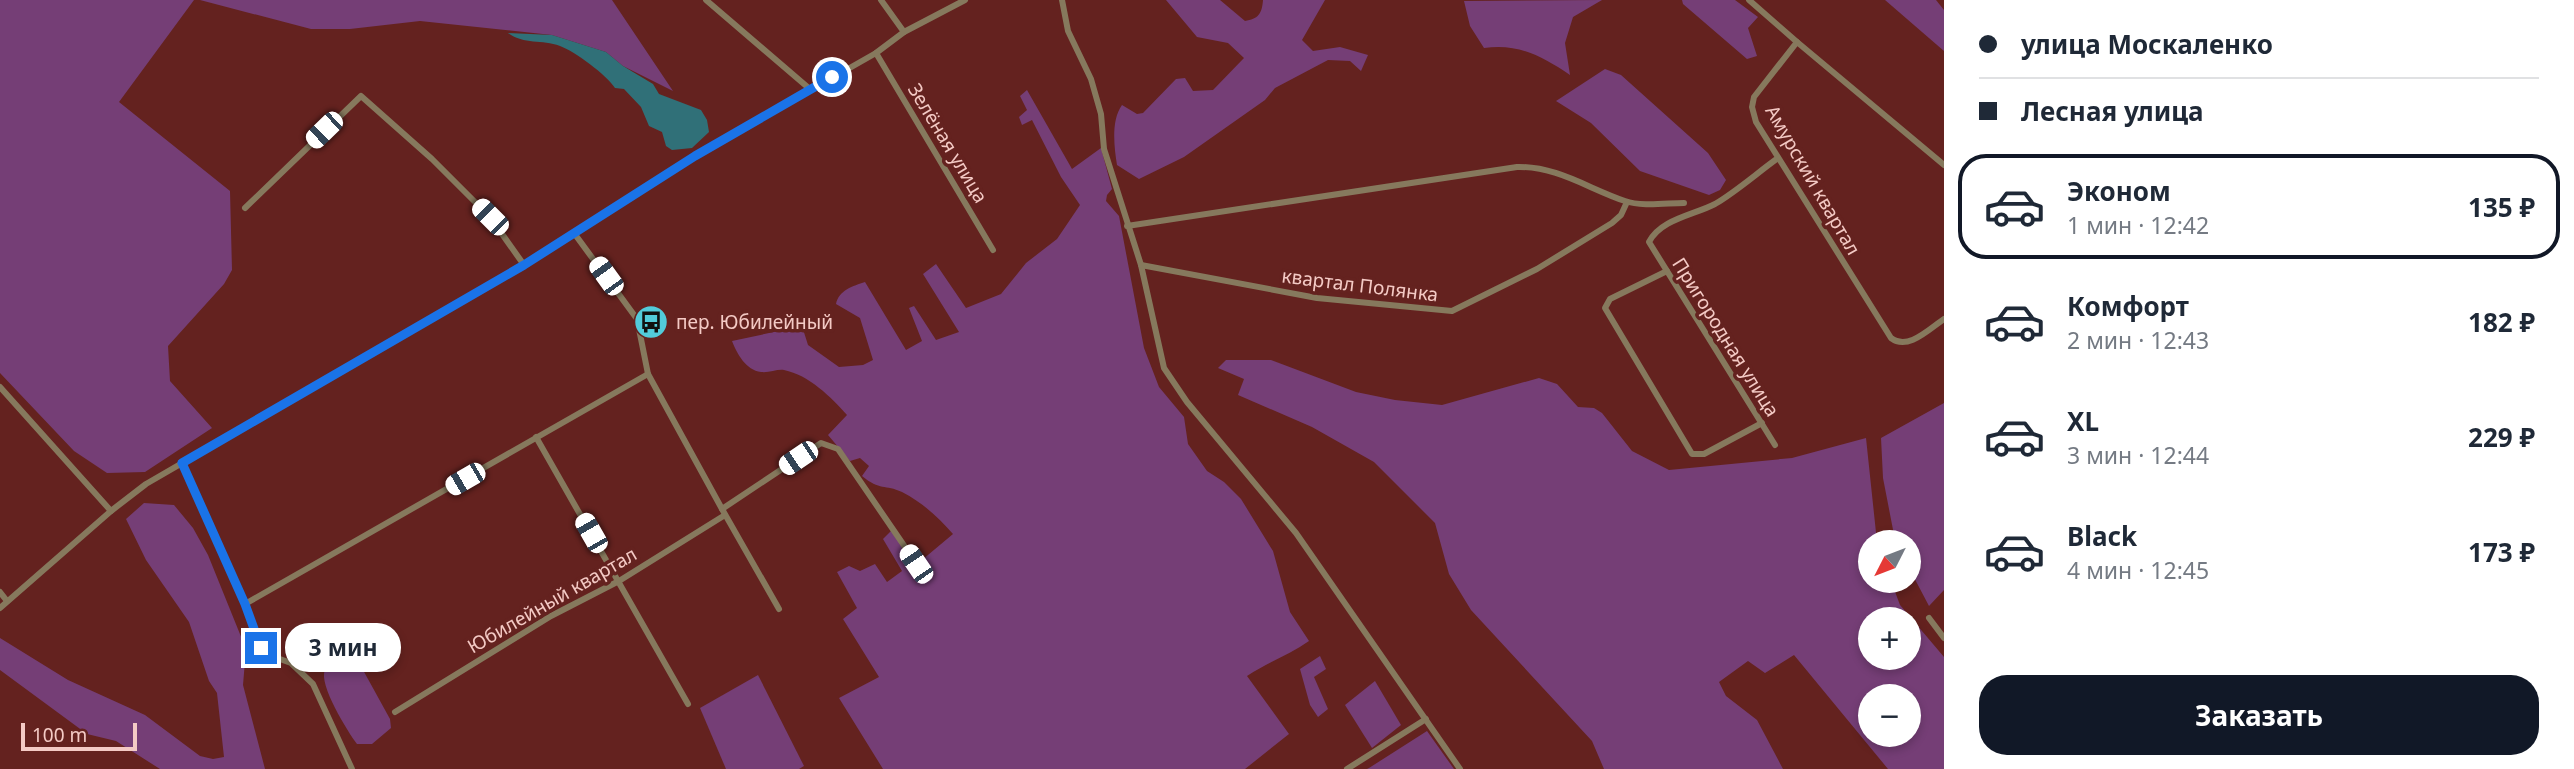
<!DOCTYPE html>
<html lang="ru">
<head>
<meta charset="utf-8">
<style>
  body { margin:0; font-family:"Noto Sans",sans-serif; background:#f2f2f3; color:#1f2937; height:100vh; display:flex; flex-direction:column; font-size:26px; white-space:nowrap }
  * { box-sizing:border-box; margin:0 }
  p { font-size:23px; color:#747a83 }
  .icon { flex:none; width:38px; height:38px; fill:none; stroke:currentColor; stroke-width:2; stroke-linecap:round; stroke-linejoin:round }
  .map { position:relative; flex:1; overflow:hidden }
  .drawer { display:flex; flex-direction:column; background:#fff; width:630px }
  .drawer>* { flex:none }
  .top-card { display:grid; align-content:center; height:154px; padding:0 35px; background:#fff }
  .needle { width:46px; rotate:228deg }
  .buttons { position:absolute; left:1858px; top:530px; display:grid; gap:14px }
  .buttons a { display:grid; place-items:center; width:63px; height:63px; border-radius:50%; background:#fff; box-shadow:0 4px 10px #0003; font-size:35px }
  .scale { position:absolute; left:21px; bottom:18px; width:116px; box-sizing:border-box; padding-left:7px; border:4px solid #f4cac5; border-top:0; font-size:19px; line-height:24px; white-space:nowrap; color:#f4cac5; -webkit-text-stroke:5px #64221f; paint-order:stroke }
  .end { position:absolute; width:32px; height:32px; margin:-16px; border:9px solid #1a73e8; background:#fff; box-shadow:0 0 0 4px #fff }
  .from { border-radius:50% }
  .bubble { position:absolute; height:49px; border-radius:24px; background:#fff; box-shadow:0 4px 10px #0003; font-size:23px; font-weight:700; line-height:49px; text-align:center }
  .car { position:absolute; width:21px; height:42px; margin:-21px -10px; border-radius:9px; box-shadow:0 0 5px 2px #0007; background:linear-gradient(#fff 24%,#345 0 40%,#fff 0 76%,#345 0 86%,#fff 0) }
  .top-card b { display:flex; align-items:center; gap:24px; height:66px; font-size:26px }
  .top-card b+b { border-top:2px solid #e0e1e3 }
  .top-card i { width:18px; height:18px; background:#1f2937 }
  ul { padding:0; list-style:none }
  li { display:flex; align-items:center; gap:21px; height:105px; margin:0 14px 10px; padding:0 21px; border:4px solid transparent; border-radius:28px }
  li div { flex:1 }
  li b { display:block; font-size:26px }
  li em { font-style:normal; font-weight:700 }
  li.on { border-color:#111827 }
  li>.icon { width:63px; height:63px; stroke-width:1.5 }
  .button { display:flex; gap:14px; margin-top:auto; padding:14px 35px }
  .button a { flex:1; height:80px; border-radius:28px; background:#111827; color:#fff; font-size:28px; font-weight:700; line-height:80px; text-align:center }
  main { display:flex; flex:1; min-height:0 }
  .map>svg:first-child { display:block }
  .green { fill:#753e76; fill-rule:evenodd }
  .water { fill:#307078 }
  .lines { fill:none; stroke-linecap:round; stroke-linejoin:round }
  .street { stroke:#86795d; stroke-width:6 }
  .route { stroke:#1a73e8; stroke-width:9 }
  .labels { text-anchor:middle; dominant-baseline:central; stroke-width:7; stroke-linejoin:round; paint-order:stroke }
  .street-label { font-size:19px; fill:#f4cac5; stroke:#64221f }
  .poi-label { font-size:19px; fill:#f4cac5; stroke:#64221f; text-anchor:start }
</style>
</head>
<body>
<main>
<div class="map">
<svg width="1944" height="769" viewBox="0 0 1944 769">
  <rect width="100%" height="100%" fill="#64221f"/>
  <g class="green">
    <path d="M0,0H194L119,102L230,191L232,270L224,284L168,346L170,381L212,428L145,472L107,473L74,451L0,373Z"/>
    <path d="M200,0H612L673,91L623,66L606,52L552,35L420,21L350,29H311Z"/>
    <path d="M1166,0H1220L1245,21C1258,19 1262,14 1263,0H1325L1302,40L1313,51L1340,47L1368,55L1361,71L1350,61L1328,60L1275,88L1265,100L1184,157L1139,179L1117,165C1114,147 1111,120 1122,105L1137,114L1143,113L1176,79L1185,78L1193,91L1213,90L1244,58L1228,43L1197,37Z"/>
    <path d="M1602,0L1573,17L1565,43L1570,75C1542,56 1518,43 1484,48L1470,26L1464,1Z"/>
    <path d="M1682,0H1735L1758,17L1748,28L1757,56L1747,59L1683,4Z"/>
    <path d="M1885,0H1936L1944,10V51Z"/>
    <path d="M1605,69L1621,75L1708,153L1726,180L1720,190L1709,195L1640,171L1591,123L1556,101Z"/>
    <path d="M1027,90L1072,169L1101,148L1112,189L1107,195L1106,201L1119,216L1144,348L1159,387L1184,417L1188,444L1207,471L1224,482L1241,499L1273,551L1290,612L1309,641C1289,655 1268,662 1247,676L1289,734L1245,769H883L839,698L879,677L843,619L857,608L837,572L849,566L860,571L875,564L887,582L902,571L883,539L891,531L916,565L953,534C938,517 923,503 902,492C885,484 880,491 862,476L869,466L860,458L850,461L828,435L847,415C831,397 809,375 784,370C777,369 769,373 761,372C746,370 737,354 732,341L802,326L808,345L839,367L863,365L873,360L860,318L836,304C839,290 853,286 865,282L906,350L922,341L909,308L914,306L936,340L959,332L923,274L936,264L966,308L1001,294L1026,263L1057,239L1080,205L1061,177L1032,120L1022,125L1019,117L1027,110L1020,96Z"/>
    <path d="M1226,360H1271L1356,392L1395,400L1442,405L1539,378L1557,384L1578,407L1594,408L1602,413L1632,451L1669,470L1792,458L1866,438L1877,542H1871V581H1891L1900,605L1944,657V769H1888L1794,655L1765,673L1748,661L1719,682L1726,696L1757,720L1783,769H1604L1592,741L1471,610L1449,574L1435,523L1374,462L1312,427L1238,395L1244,379L1218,368ZM1871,620H1909V658H1871ZM1871,696H1909V735H1871Z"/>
    <path d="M1944,403V590L1929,606L1909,568V542L1895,540L1883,478L1881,438Z"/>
    <path d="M144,503L174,505L193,528L208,555L246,649L243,685L265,769H160L116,741L87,734L0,670V638L68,680L145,715L200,756L213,759L224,757L217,693L209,681L189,622L146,560L126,519Z"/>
    <path d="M347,655L363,670L390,719L391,728L372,744H357C348,732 318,684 325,670C329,661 339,658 347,655Z"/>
    <path d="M1320,656L1326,669L1314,677L1328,709L1318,717L1310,705L1300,669Z"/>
    <path d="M758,675L804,766L799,769H726L700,708Z"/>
    <path d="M1375,681L1401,725L1372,748L1345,705Z"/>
    <path d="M1427,731L1454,769H1367L1369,768Z"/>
  </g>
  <path class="water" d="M508,33L552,35L606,52L623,66L653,84L659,94L701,110L707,120L709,132L692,148L672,150L666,146L662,132L649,126L641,107L624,89L615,88C607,75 574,51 560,46C542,39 524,45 508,33Z"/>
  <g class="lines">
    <g class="street">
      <path d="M706,0L811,90"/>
      <path d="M881,0L904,32"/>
      <path d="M1062,0L1068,31L1091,79L1101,114L1104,149L1141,265L1164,368L1187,402L1296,533L1460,769"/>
      <path d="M1749,0L1797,42"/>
      <path d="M876,53L993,250"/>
      <path d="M1944,165L1797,42L1754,97L1752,107L1756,122L1891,338C1908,351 1929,329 1944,319"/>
      <path d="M245,208L361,96L432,159L490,217L524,265"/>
      <path d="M1127,226L1517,167C1557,166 1589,189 1625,201C1642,207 1667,203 1684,203"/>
      <path d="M574,233L637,319L648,374L722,509"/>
      <path d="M1141,265L1317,298L1452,311L1537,269L1612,223L1621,215L1627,202"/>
      <path d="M1667,271L1610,299L1605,308L1692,454H1704L1762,423"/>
      <path d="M0,387L111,511"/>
      <path d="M536,437L688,704"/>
      <path d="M1775,445L1649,242C1661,219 1694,215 1715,204C1737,191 1757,173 1778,158"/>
      <path d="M182,463L245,604L261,648L266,654L291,663L313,684L352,769"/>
      <path d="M0,592L7,601"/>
      <path d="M245,604L648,374"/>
      <path d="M0,608L111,511L146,484L524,265L695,156L876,53L904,32L965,0"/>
      <path d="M779,609L722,509L821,443L838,449L916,563"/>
      <path d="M1929,618L1944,638"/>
      <path d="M395,712L551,616L619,581L725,515"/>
      <path d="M1347,769L1426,719"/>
    </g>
  </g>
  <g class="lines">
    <path class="route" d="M261,648L245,604L182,463L524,265L695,156L832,77"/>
  </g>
  <defs>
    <g id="bus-disc" transform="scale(1.75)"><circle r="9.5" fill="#52cbda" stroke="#64221f"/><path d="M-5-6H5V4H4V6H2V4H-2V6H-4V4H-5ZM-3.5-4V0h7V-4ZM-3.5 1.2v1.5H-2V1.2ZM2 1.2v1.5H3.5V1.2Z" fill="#111"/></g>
  </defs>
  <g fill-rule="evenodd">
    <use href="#bus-disc" x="651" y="322"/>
  </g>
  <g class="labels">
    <g class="street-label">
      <text transform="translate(948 143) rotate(59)">Зелёная улица</text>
      <text transform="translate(1813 180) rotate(60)">Амурский квартал</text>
      <text transform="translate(1360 285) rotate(7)">квартал Полянка</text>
      <text transform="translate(1726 337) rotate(58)">Пригородная улица</text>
      <text transform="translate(552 600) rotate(-30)">Юбилейный квартал</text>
    </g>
    <g class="poi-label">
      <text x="676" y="322">пер. Юбилейный</text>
    </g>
  </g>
</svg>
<div class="buttons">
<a><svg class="needle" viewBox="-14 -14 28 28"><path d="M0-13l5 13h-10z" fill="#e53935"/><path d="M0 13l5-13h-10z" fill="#747a83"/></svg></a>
<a>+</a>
<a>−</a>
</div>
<div class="scale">100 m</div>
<i class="end from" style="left:832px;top:77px"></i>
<i class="end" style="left:261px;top:648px"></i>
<div class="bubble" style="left:285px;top:623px;width:116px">3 мин</div>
<i class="car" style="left:324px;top:130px;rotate:226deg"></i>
<i class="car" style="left:490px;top:217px;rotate:315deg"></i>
<i class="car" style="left:606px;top:276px;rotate:324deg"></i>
<i class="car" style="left:798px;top:458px;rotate:236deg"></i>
<i class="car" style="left:465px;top:479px;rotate:240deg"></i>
<i class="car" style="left:591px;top:533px;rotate:330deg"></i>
<i class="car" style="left:916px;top:564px;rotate:326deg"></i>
</div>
<section class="drawer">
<div class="top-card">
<b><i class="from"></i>улица Москаленко</b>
<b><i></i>Лесная улица</b>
</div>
<ul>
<li class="on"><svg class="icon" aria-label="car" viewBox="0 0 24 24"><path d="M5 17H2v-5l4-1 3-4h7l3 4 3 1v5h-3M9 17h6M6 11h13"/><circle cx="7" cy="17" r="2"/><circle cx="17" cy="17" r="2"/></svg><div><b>Эконом</b><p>1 мин · 12:42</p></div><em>135 ₽</em></li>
<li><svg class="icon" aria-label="car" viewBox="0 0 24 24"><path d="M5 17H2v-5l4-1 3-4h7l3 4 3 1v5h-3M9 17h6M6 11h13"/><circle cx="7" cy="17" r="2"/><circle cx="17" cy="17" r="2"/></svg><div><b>Комфорт</b><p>2 мин · 12:43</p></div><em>182 ₽</em></li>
<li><svg class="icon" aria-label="car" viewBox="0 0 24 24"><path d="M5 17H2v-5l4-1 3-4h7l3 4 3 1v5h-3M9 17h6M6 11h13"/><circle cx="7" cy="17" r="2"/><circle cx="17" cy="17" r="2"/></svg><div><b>XL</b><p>3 мин · 12:44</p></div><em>229 ₽</em></li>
<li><svg class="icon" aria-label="car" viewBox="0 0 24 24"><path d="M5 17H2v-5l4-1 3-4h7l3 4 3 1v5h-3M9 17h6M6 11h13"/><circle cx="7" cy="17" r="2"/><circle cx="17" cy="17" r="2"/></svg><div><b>Black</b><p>4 мин · 12:45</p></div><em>173 ₽</em></li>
</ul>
<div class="button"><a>Заказать</a></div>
</section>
</main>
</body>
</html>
